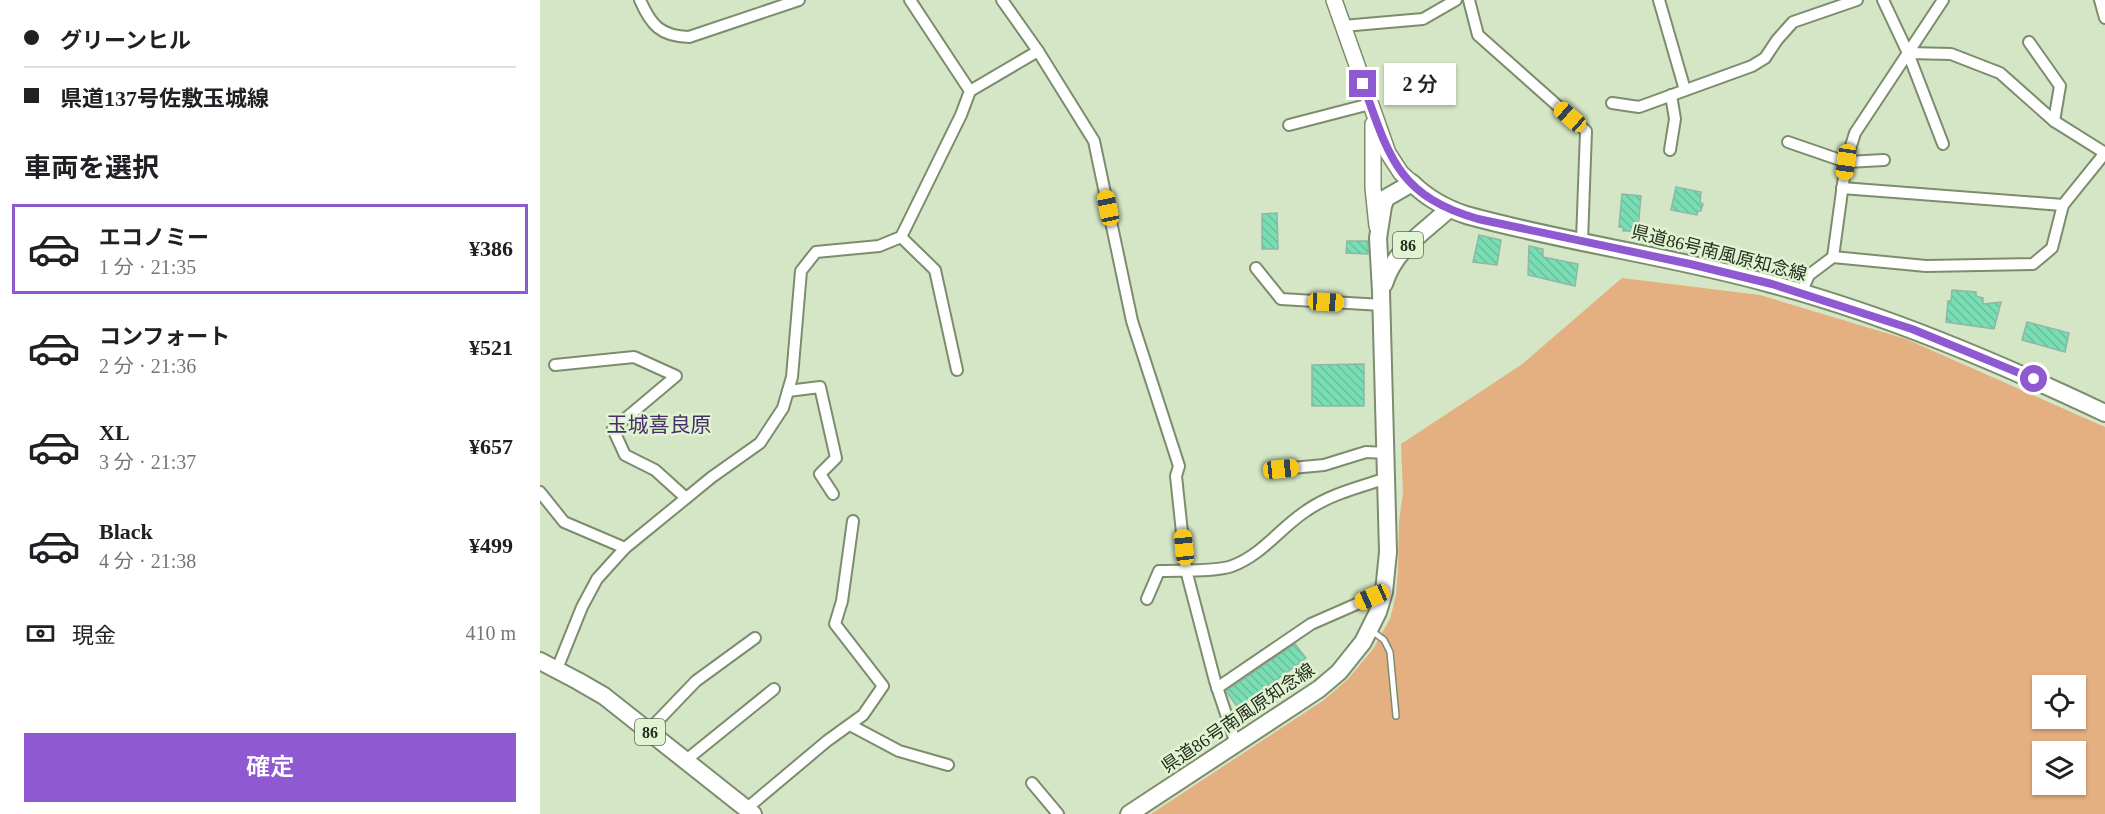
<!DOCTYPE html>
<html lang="ja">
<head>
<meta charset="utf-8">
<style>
  body { margin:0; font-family:"Times New Roman","Noto Sans JP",serif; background:#f2f2f2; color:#202124; height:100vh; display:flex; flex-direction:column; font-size:22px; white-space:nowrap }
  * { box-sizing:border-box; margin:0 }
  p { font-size:20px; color:#757577 }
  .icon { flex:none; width:33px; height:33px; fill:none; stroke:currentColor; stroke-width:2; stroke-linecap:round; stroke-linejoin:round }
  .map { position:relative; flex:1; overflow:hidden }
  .side { display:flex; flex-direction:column; background:#fff; width:540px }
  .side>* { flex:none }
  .banner { display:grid; align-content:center; height:132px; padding:0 24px; background:#fff }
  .fabs { position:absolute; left:1492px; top:675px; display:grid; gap:12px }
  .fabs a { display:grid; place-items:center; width:54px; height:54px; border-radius:0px; background:#fff; box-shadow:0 2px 4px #0004; font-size:30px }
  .end { position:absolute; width:27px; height:27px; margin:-14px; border:8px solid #8f59d2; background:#fff; box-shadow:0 0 0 3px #fff }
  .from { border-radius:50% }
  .bubble { position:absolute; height:42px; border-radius:0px; background:#fff; box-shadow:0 2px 4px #0004; font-size:20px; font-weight:600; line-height:42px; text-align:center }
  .car { position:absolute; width:18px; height:36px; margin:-18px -9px; border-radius:8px; box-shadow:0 0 4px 2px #0007; background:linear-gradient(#f5c518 24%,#345 0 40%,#f5c518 0 76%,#345 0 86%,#f5c518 0) }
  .banner b { display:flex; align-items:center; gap:21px; height:57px; font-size:22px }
  .banner b+b { border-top:2px solid #e0e0e0 }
  .banner i { width:15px; height:15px; background:#202124 }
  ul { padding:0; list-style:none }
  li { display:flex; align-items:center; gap:18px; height:90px; margin:0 12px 9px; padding:0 12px; border:3px solid transparent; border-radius:0px }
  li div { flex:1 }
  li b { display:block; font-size:22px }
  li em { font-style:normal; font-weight:600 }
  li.current { border-color:#8f59d2 }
  li>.icon { width:54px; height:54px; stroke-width:1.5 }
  h2 { padding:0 24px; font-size:27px; line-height:72px }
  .pay { display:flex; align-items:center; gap:15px; height:66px; padding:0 24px; font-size:22px }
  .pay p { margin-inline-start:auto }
  .cta { display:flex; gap:12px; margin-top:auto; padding:12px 24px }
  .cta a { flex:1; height:69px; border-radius:0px; background:#8f59d2; color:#fff; font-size:24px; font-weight:600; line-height:69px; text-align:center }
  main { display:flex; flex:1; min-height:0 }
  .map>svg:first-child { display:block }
  .grass { fill:#e4b081; fill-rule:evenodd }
  .building { fill:url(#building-back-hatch); stroke:#90b6a5; stroke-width:1.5 }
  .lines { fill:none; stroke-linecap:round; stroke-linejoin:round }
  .lane-casing { stroke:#7c8d6e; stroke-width:8 }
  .street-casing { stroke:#7c8d6e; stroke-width:14 }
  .secondary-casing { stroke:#7c8d6e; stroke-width:18 }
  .primary-casing { stroke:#7c8d6e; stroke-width:20 }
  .lane { stroke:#fff; stroke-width:5 }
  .street { stroke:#fff; stroke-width:10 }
  .secondary { stroke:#fff; stroke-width:15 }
  .primary { stroke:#fff; stroke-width:16 }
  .route { stroke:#8f59d2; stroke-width:8 }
  .labels { text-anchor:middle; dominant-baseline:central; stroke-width:5; stroke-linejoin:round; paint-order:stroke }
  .shield { fill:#e1f4d2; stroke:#5f6956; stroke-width:1.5 }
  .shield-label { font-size:16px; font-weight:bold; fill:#272e21 }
  .street-label { font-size:18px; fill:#272e21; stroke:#e1f4d2 }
  .quarter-label { font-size:21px; fill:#472e68; stroke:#e1f4d2 }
</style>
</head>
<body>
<main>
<section class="side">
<div class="banner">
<b><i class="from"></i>グリーンヒル</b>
<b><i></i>県道137号佐敷玉城線</b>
</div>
<h2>車両を選択</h2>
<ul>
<li class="current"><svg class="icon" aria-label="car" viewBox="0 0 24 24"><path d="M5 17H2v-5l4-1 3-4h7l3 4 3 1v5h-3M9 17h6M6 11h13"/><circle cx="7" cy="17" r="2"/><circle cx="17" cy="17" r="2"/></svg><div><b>エコノミー</b><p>1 分 · 21:35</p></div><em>¥386</em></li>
<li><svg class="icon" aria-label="car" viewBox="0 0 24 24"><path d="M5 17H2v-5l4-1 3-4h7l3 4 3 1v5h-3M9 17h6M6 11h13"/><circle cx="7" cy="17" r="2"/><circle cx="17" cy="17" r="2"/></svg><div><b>コンフォート</b><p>2 分 · 21:36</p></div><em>¥521</em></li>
<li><svg class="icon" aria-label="car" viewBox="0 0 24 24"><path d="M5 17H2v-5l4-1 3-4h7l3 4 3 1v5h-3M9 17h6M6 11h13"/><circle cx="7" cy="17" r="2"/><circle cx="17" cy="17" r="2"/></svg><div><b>XL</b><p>3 分 · 21:37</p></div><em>¥657</em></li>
<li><svg class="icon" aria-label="car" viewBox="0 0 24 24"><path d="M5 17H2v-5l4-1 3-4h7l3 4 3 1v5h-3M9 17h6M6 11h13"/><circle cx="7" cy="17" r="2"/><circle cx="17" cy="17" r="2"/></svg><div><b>Black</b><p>4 分 · 21:38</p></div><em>¥499</em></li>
</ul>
<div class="pay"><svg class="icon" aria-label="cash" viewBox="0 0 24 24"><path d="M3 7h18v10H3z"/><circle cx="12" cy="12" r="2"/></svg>現金<p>410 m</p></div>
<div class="cta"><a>確定</a></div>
</section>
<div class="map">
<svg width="1565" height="814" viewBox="0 0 1565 814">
  <defs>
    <pattern id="building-back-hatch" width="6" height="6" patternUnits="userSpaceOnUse" patternTransform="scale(1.5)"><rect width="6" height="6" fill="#79deb4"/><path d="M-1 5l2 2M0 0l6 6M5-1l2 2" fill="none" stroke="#69bf9a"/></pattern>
  </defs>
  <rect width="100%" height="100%" fill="#d4e6c5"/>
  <path class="grass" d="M1082,278L1220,295L1366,339L1565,427V814H611L784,700L808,679L833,649L850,619L856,595L858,569L859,521L863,494L861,444L981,365ZM1503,686H1536V718H1503ZM1503,752H1536V784H1503Z"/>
  <g class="building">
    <path d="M1136,187L1161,192L1160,202L1163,204L1161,211H1158L1157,215L1131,210Z"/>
    <path d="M1082,194L1101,196L1098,229L1093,228V231H1083V227H1079Z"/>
    <path d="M737,213L738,249H722V214Z"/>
    <path d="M939,235L961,240L957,265L933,262Z"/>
    <path d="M807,241H828V254L806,253Z"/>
    <path d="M989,246L1003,249V257L1038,264L1035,286L988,275Z"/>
    <path d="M1412,290L1436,292V296L1443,298V304L1461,302L1454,329L1406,322L1408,301H1411Z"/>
    <path d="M1487,322L1529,333L1525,352L1482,340Z"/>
    <path d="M824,364V406H772V365Z"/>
    <path d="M755,644L766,658L698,708L686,691Z"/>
  </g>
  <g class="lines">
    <g class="lane-casing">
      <path id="lane" d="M832,631L844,640L850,652L856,716"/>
    </g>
    <g class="street-casing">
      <g id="street">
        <path d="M100,0C111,25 120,36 149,37L259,0"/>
        <path d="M370,0L430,91"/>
        <path d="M462,0L498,51L554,141L592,321L639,466L636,476L646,570L675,681L696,744"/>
        <path d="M929,0L938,35L1046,131L1042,241"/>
        <path d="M1119,0L1145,90"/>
        <path d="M1343,0L1368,53"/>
        <path d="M1560,0L1565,18"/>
        <path d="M803,26L883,19L916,0"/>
        <path d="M1489,42L1520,86L1514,121"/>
        <path d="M1072,103L1099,107L1212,66L1225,58L1237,40L1253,22L1317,0"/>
        <path d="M749,125L830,104"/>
        <path d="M1248,142L1306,162L1344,160"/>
        <path d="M1403,144L1368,53L1411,54L1460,73L1514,121L1565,153"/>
        <path d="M1130,150L1135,119L1131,95"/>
        <path d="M1302,188L1523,205"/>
        <path d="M361,237L395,270L417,370"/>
        <path d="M1293,257L1306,162L1315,133L1403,0"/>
        <path d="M716,268L741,299L842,305"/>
        <path d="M1261,293L1269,275L1293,257L1386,266L1493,264L1512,248L1523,205L1565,153"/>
        <path d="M15,365L94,357L136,376L73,429L85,455L115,470L146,498"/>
        <path d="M248,391L280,387L296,458L280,474L293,494"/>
        <path d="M741,469L784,465L826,452L846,453"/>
        <path d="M0,492L24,522L85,548"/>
        <path d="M607,599L619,571C638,570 676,572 692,566C722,555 740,528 766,511C790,494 820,487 847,478"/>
        <path d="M17,669L42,607L57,579L85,548L172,477L220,443L243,408L252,377L261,271L276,252L339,246L361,237L421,115L430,91L498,51"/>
        <path d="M677,688L771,624L844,592"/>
        <path d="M310,725L359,751L408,765"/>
        <path d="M108,731L156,681L215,638"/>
        <path d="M145,761L234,689"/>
        <path d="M492,783L518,814"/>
        <path d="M206,809L287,741L323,715L343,686L295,624L302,601L313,521"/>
      </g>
    </g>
    <g class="secondary-casing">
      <g id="secondary">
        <path d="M794,0L848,153L861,173L872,183"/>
        <path d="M833,124V188L837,226"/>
      </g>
    </g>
    <g class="primary-casing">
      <g id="primary">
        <path d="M844,284C855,249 883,233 909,209"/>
        <path d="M0,661L38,681L64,696L213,814"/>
        <path d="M589,814L779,689L799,672L823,642L838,612L844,592L848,552L841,291L838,238L843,206L846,198L872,183C888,199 905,208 926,215C1027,243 1131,256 1231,284C1346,315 1457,362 1565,413"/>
      </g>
    </g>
    <use href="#lane" class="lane"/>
    <use href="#street" class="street"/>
    <use href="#secondary" class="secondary"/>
    <use href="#primary" class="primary"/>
  </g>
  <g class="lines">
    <path class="route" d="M823,84C849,157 858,196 938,219L1150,264L1232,284L1372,329L1494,379"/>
  </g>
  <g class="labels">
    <g class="shield">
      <rect x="853" y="232" width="30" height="26" rx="4.5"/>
      <rect x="95" y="719" width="30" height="26" rx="4.5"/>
    </g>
    <g class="shield-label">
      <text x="868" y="245">86</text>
      <text x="110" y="732">86</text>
    </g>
    <g class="street-label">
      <text transform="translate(1179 253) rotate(14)">県道86号南風原知念線</text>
      <text transform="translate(698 718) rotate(-34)">県道86号南風原知念線</text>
    </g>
    <g class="quarter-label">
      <text x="119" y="425">玉城喜良原</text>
    </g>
  </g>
</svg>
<div class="fabs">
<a><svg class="icon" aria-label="locate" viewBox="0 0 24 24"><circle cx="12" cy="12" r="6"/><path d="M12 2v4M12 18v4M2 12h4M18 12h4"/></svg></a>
<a><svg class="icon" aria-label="layers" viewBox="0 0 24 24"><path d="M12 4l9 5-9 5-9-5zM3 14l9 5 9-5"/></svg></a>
</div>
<i class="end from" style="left:1494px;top:379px"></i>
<i class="end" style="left:823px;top:84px"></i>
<div class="bubble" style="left:844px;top:63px;width:72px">2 分</div>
<i class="car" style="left:1030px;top:117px;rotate:311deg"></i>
<i class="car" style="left:1306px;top:162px;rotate:188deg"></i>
<i class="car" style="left:568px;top:208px;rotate:348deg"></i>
<i class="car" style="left:786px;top:302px;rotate:93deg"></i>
<i class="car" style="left:741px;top:469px;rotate:84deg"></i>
<i class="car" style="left:644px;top:547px;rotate:354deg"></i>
<i class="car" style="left:832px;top:597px;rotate:246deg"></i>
</div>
</main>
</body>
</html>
